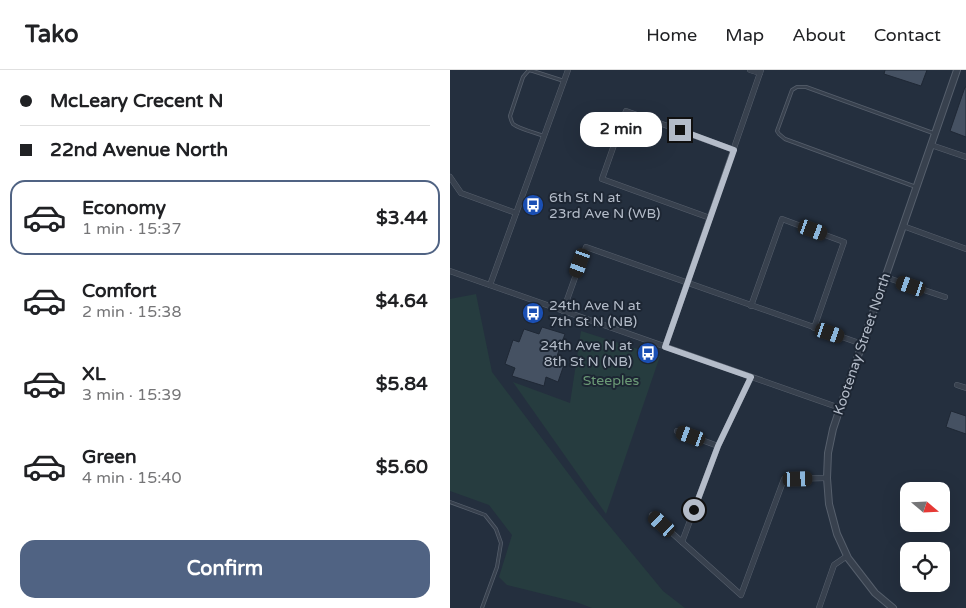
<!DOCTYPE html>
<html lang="en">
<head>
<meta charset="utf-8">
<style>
  body { margin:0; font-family:"Varela Round",sans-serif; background:#f2f2f2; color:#202124; height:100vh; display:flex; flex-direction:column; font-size:19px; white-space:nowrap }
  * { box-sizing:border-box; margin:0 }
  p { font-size:16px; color:#757577 }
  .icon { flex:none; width:28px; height:28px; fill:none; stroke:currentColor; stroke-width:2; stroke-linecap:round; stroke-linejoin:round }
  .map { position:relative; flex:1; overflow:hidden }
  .drawer { display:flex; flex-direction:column; background:#fff; width:450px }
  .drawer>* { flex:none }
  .banner { display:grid; align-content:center; height:110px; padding:0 20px; background:#fff }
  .needle { width:32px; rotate:109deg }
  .buttons { position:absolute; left:450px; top:412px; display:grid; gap:10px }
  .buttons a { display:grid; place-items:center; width:50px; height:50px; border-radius:10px; background:#fff; box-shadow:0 5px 20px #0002; font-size:25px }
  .end { position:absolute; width:22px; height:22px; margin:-11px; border:6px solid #b4bcc9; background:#111; box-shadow:0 0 0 2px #111 }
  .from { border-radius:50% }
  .bubble { position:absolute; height:35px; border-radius:15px; background:#fff; box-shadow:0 5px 20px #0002; font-size:16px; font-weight:700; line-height:35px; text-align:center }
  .car { position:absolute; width:15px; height:30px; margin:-15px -8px; border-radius:6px; box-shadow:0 0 4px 1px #0007; background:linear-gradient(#222 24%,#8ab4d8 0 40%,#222 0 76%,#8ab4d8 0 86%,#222 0) }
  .banner b { display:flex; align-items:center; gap:18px; height:48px; font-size:19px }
  .banner b+b { border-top:1px solid #e0e0e0 }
  .banner i { width:12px; height:12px; background:#202124 }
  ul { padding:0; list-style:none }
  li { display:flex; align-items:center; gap:15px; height:75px; margin:0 10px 8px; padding:0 10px; border:2px solid transparent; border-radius:15px }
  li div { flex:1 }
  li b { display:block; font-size:19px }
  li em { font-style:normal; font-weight:700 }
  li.current { border-color:#506383 }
  li>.icon { width:45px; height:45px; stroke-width:1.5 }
  .action { display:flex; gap:10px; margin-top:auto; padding:10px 20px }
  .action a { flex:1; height:58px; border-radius:15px; background:#506383; color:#fff; font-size:20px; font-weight:700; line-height:58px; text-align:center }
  header { display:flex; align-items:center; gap:30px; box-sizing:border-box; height:70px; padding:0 25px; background:#fff; border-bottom:1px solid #e0e0e0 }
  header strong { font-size:24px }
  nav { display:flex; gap:28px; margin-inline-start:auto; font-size:18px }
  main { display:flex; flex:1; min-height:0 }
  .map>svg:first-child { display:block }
  .green { fill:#263c3f }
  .building { fill:#455162; stroke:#1f2835 }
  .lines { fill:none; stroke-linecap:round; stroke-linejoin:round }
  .service-casing { stroke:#565f6c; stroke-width:4 }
  .minor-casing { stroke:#565f6c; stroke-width:6 }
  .tertiary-casing { stroke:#565f6c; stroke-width:8 }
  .service { stroke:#38414e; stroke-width:2.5 }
  .minor { stroke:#38414e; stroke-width:5 }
  .tertiary { stroke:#38414e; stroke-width:6 }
  .route { stroke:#b4bcc9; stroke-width:6 }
  .labels { text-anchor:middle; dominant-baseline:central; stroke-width:4; stroke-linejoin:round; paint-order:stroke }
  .poi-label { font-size:14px; fill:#b4bcc9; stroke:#1d2633; text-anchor:start }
  .street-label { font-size:14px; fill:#b4bcc9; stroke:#1d2633 }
  .park-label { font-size:14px; fill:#6b9a76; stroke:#1d2633 }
</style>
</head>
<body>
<header>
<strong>Tako</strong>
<nav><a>Home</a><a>Map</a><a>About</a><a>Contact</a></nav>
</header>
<main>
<section class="drawer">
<div class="banner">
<b><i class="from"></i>McLeary Crecent N</b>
<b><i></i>22nd Avenue North</b>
</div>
<ul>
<li class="current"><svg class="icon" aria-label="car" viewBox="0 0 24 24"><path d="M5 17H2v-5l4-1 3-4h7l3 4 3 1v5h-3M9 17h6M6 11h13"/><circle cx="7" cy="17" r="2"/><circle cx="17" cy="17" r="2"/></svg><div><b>Economy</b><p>1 min · 15:37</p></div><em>$3.44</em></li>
<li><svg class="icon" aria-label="car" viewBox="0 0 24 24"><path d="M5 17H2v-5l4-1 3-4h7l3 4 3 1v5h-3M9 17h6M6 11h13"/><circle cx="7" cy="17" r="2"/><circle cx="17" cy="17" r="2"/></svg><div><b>Comfort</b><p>2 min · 15:38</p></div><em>$4.64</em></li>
<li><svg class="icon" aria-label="car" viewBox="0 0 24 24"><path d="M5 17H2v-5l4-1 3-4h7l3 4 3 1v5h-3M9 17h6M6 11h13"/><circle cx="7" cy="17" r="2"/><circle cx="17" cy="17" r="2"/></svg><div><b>XL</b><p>3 min · 15:39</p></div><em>$5.84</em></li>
<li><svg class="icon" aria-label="car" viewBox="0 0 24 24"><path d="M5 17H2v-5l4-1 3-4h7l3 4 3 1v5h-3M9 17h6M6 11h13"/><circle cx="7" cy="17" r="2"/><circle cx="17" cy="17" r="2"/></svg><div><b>Green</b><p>4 min · 15:40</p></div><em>$5.60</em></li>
</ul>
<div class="action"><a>Confirm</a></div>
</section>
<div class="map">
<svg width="516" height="538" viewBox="0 0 516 538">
  <rect width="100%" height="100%" fill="#242f3e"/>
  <g class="green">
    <path d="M26,224L42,302L139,431L213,521L235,538H142L126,532L57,515L49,507L62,465L39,435L0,421V229Z"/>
    <path d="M131,261L210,286L156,444L63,312L120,333Z"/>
  </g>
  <g class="building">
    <path d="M435,0H477L471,16L434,4Z"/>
    <path d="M515,17H516V67L500,61Z"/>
    <path d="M92,257L115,264L107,286L116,289L108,312L96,307L94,316L62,306L65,298L55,294L63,270L69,272L74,259L89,264Z"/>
    <path d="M501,341L516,346V364L496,357Z"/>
  </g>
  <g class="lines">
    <g class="service-casing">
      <g id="service">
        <path d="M94,66C86,63 69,59 63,54C61,51 61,49 60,46L73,7L79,0L83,1L114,11"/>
        <path d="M466,117L335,69L329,64L327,61L342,20L347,17H356L483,63"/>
        <path d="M0,432L35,445L46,459L51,473L47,497L32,538"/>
      </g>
    </g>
    <g class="minor-casing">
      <g id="minor">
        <path d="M300,0L310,3"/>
        <path d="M481,75L516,87"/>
        <path d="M0,107L11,123L66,143"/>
        <path d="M260,148L152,109L176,41L284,80"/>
        <path d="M453,156L516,179"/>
        <path d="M0,201L390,338"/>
        <path d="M435,207L495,227"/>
        <path d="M40,215L118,0"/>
        <path d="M301,236L332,149L394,172L364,258"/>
        <path d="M113,241L136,177L412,274"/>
        <path d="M215,277L311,0"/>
        <path d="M301,307L268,376L232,472L291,525L334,409L377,408"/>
        <path d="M507,315L516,318"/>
        <path d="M227,361L268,376"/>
        <path d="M202,445L232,472"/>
        <path d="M369,538L384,495L397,486"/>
      </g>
    </g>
    <g class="tertiary-casing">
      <path id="tertiary" d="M443,538L425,523L398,488L387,464L379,434L377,408L378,383L383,359L390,338L507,0"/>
    </g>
    <use href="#service" class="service"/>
    <use href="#minor" class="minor"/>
    <use href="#tertiary" class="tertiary"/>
  </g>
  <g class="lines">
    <path class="route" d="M230,60L284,80L215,277L301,307L268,376L244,440"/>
  </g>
  <defs>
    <g id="bus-disc" transform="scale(1.125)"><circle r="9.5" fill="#1a4fb4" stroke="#1d2633"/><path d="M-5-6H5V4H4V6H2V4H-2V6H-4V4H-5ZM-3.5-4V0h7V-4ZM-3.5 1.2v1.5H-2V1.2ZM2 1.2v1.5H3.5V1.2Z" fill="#fff"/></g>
  </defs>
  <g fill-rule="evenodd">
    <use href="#bus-disc" x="83" y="135"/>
    <use href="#bus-disc" x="83" y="243"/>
    <use href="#bus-disc" x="198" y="283"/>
  </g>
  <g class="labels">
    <g class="poi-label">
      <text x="99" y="127">6th St N at<tspan x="99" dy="16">23rd Ave N (WB)</tspan></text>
      <text x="99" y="235">24th Ave N at<tspan x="99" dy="16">7th St N (NB)</tspan></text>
      <text x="182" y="275" text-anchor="end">24th Ave N at<tspan x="182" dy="16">8th St N (NB)</tspan></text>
    </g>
    <g class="street-label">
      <text transform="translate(412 274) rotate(-71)">Kootenay Street North</text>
    </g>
    <g class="park-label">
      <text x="161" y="310">Steeples</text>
    </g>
  </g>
</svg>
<div class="buttons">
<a><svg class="needle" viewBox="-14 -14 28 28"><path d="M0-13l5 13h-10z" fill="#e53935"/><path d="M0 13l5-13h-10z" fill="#757577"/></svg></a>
<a><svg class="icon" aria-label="locate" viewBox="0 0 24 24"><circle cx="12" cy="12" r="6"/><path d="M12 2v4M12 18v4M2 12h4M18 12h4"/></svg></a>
</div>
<i class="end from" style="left:244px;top:440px"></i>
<i class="end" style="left:230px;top:60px"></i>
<div class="bubble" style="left:130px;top:42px;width:82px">2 min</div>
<i class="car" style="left:363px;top:160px;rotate:110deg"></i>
<i class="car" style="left:130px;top:193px;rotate:200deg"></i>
<i class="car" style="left:461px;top:216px;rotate:289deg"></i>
<i class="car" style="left:380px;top:263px;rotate:109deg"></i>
<i class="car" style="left:241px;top:366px;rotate:290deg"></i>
<i class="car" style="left:348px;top:409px;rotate:88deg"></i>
<i class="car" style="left:212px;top:454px;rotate:312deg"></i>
</div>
</main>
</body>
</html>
